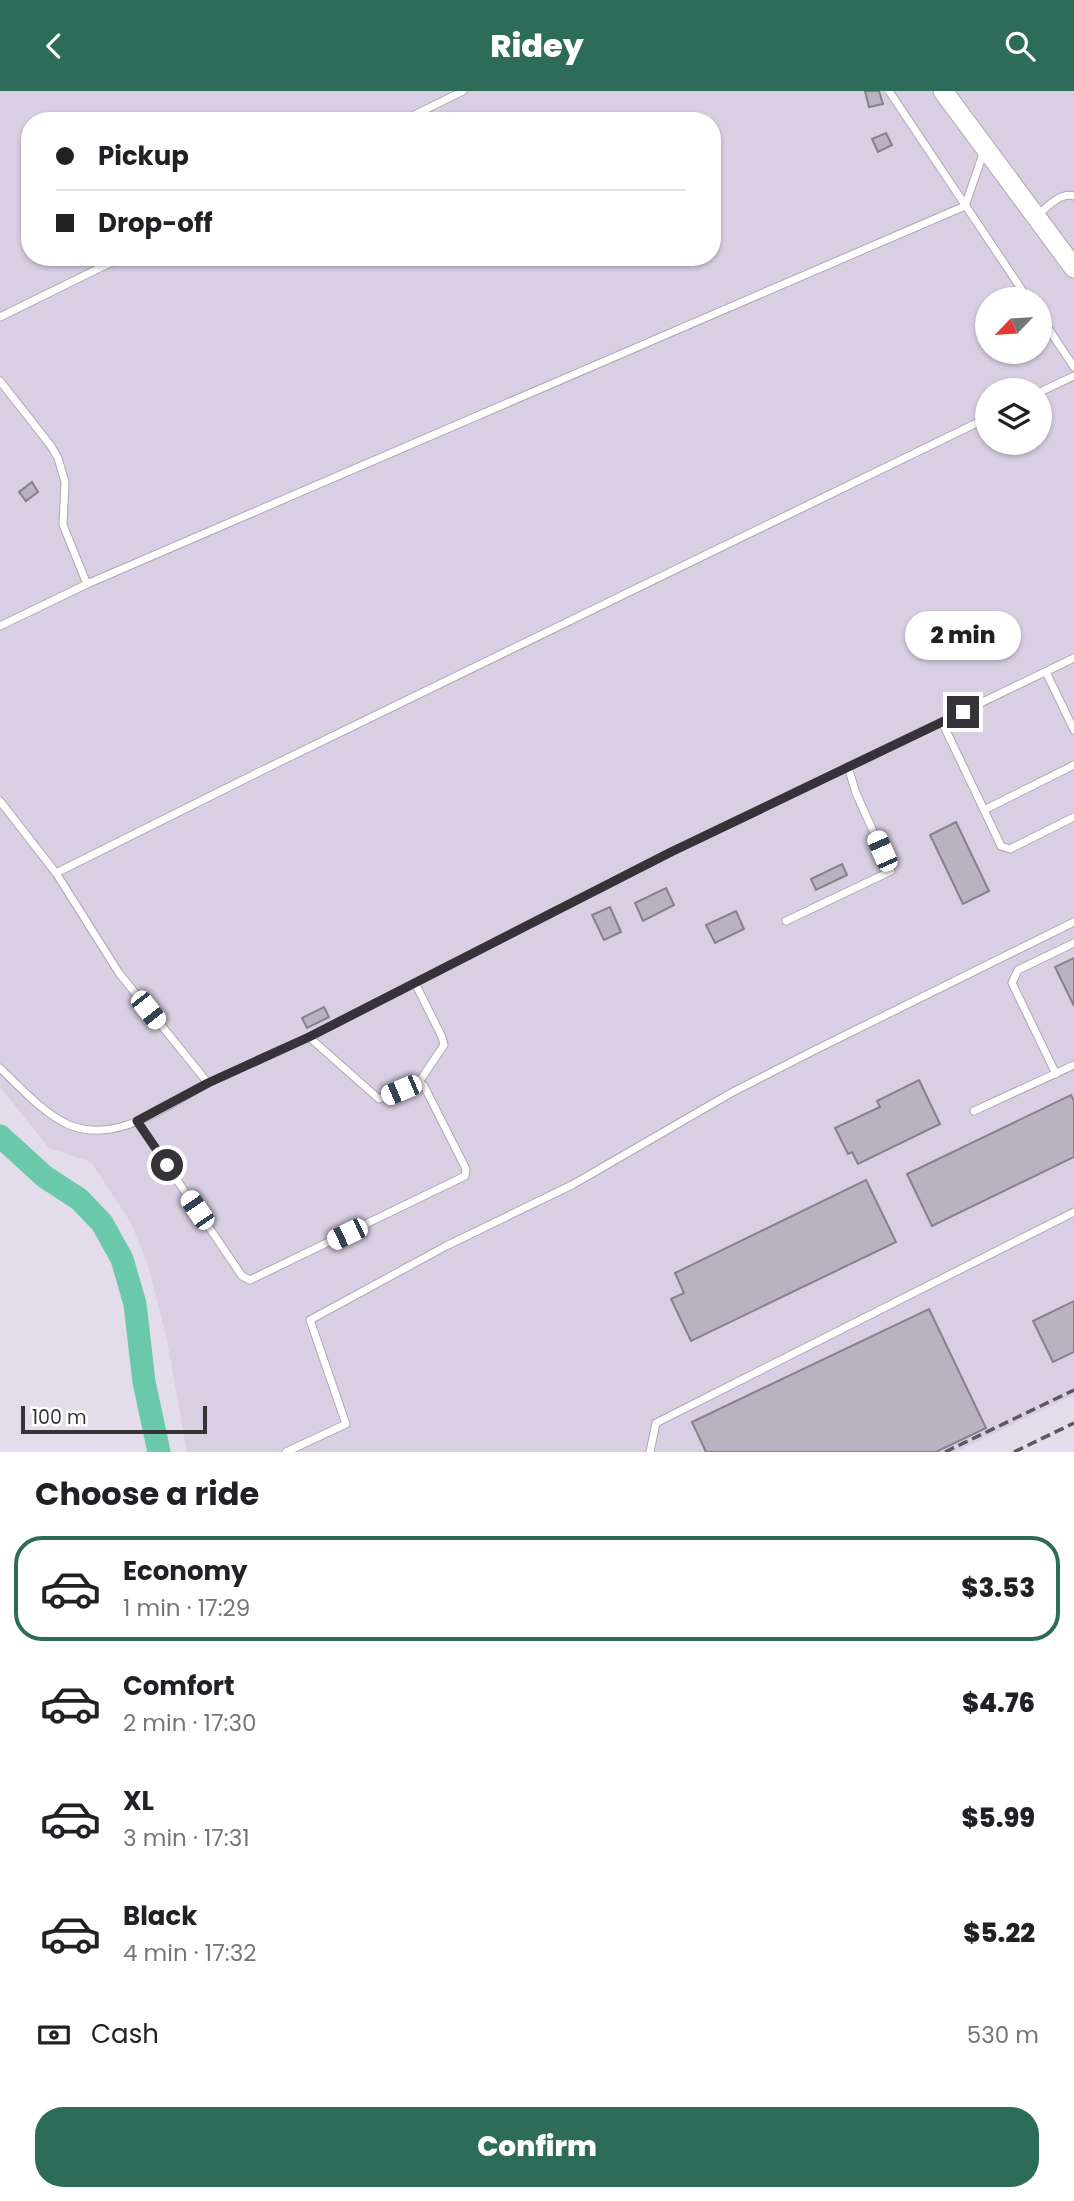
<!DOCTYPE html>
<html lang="en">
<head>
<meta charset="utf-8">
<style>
  body { margin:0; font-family:Poppins,sans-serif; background:#f2f2f2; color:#202124; height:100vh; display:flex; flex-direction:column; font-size:26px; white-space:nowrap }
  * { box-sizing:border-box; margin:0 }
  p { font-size:23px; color:#757577 }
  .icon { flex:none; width:38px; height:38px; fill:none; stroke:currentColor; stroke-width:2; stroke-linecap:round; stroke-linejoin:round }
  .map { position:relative; height:1361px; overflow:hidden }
  .side { display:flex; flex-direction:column; background:#fff; flex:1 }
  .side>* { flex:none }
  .guide { position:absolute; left:21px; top:21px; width:700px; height:154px; border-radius:28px; box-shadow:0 2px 5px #0004; display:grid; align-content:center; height:154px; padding:0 35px; background:#fff }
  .needle { width:46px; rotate:245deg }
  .tools { position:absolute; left:975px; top:196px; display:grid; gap:14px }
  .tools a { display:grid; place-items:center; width:77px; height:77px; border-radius:50%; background:#fff; box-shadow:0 2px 5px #0004; font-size:35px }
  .scale { position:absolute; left:21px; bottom:18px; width:186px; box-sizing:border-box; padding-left:7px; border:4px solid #353238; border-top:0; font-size:19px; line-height:24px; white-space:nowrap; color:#353238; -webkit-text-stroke:5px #fff; paint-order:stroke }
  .end { position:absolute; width:32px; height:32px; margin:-16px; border:9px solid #353238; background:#fff; box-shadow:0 0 0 4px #fff }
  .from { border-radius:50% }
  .bubble { position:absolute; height:49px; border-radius:24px; background:#fff; box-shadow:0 2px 5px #0004; font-size:23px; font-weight:800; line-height:49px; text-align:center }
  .car { position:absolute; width:21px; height:42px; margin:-21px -10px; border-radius:9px; box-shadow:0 0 5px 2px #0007; background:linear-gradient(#fff 24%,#345 0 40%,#fff 0 76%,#345 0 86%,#fff 0) }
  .guide b { display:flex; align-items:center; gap:24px; height:66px; font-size:26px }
  .guide b+b { border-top:2px solid #e0e0e0 }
  .guide i { width:18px; height:18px; background:#202124 }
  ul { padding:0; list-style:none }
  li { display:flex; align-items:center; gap:21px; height:105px; margin:0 14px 10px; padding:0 21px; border:4px solid transparent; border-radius:28px }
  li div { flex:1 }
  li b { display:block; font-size:26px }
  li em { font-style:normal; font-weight:800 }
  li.on { border-color:#2d6c59 }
  li>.icon { width:63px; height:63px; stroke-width:1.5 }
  h2 { padding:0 35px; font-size:32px; line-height:84px }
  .pay { display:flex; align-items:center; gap:18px; height:77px; padding:0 35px; font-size:26px }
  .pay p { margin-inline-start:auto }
  .cta { display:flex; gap:14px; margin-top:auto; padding:14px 35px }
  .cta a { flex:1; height:80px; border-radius:28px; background:#2d6c59; color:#fff; font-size:28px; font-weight:800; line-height:80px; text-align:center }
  header { display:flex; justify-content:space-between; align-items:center; height:91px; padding:0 35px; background:#2d6c59; color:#fff; font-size:32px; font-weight:800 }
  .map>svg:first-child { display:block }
  .built { fill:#d9cfe3; fill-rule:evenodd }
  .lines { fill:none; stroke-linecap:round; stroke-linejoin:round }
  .river { stroke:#69c9aa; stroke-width:23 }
  .building { fill:#b9b2c0; stroke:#87808d; stroke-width:2 }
  .service-casing { stroke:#aea7b4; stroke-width:9 }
  .secondary-casing { stroke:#aea7b4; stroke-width:21 }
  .service { stroke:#fff; stroke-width:7 }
  .secondary { stroke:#fff; stroke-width:19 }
  .rail { stroke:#5c5860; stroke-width:3.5; stroke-dasharray:10 5; stroke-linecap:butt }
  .route { stroke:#353238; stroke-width:9 }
</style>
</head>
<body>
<header><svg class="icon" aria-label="back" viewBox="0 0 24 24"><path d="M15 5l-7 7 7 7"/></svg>Ridey<svg class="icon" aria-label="search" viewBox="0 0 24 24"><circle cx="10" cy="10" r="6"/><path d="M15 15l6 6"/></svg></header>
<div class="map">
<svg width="1074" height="1361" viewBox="0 0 1074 1361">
  <rect width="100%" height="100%" fill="#e3dcea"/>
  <path class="built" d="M0,0H1074V1304L956,1361H187L167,1249L148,1174L131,1132L91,1071L49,1057L0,996ZM30,30H712V166H30ZM987,208H1040V261H987ZM987,299H1040V352H987Z"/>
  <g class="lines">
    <path class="river" d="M0,1045L45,1086L79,1108L102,1132L122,1168L135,1213L144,1291L159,1361"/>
  </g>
  <g class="building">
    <path d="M865,0H879L883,13L869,16Z"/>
    <path d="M886,42L892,54L878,61L872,48Z"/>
    <path d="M32,391L38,401L26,410L19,401Z"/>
    <path d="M956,731L989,800L963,813L930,744Z"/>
    <path d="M842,773L847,784L816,799L811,788Z"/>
    <path d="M666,797L674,814L643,830L635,812Z"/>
    <path d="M610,816L621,841L604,849L592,824Z"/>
    <path d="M736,820L744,838L715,852L706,834Z"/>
    <path d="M1074,867V915L1055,876Z"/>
    <path d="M324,916L329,926L307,937L302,927Z"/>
    <path d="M919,989L940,1033L858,1073L852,1061L848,1063L835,1037L880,1016L877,1010Z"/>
    <path d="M1071,1004L1074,1010V1066L932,1135L907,1083Z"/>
    <path d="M866,1089L896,1151L691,1250L671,1208L684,1202L675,1182Z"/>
    <path d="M1074,1210V1261L1053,1271L1033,1230Z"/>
    <path d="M929,1218L986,1337L936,1361H706L692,1331Z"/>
  </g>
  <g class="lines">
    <g class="service-casing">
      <g id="service">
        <path d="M889,0L1028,208"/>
        <path d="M402,30L463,0"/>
        <path d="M1037,125C1047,116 1060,101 1074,105"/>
        <path d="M1040,225L1074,276"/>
        <path d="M0,226L122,166"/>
        <path d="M0,290L51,355L58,367L65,391L63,434L87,493"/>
        <path d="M1040,301L1074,285"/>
        <path d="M0,535L87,493L965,115L984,60"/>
        <path d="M1046,581L1074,639"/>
        <path d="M942,631L984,719L1074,674"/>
        <path d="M0,710L56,782L119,882L208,992L309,946L671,761L1074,567"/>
        <path d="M984,719L1001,755L1010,758L1074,726"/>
        <path d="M56,782L261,680L987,327"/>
        <path d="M786,830L891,780L856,702L848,676"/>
        <path d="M415,892L442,946L444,954L419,991"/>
        <path d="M0,977C20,996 42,1021 67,1033C115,1055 167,1014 208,992"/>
        <path d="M1056,983L1012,892L1018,879L1074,852"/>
        <path d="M974,1020L1074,974"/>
        <path d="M137,1030L242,1185L250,1189L465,1085L466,1078L424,995L419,991L379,1008L309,946"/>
        <path d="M286,1361L346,1333L310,1229L446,1155L572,1094L731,1002L813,960L1074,831"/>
        <path d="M650,1361L656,1332L1074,1121"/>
      </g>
    </g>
    <g class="secondary-casing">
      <path id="secondary" d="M943,0L1074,177"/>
    </g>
    <use href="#service" class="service"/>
    <use href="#secondary" class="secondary"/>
    <g class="rail">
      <path d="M945,1361L1074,1299"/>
      <path d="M1014,1361L1074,1332"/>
    </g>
  </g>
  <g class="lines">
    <path class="route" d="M167,1074L137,1030L208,992L309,946L671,761L963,621"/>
  </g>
</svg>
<div class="tools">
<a><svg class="needle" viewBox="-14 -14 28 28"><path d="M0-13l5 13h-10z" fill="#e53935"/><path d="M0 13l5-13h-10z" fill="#757577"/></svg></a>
<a><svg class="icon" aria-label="layers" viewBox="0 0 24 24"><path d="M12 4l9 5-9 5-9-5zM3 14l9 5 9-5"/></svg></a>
</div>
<div class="scale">100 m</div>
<i class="end from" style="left:167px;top:1074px"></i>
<i class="end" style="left:963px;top:621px"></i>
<div class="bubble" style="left:905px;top:520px;width:116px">2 min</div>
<i class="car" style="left:882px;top:760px;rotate:336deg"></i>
<i class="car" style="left:148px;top:919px;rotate:142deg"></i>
<i class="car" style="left:401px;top:999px;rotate:247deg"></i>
<i class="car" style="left:197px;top:1119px;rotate:326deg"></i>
<i class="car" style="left:347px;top:1143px;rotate:244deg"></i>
<div class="guide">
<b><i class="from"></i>Pickup</b>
<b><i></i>Drop-off</b>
</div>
</div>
<section class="side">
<h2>Choose a ride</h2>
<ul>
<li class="on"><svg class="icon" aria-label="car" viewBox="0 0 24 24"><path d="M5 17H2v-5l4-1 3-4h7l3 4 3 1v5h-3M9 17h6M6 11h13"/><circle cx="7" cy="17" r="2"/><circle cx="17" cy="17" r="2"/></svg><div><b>Economy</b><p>1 min · 17:29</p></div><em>$3.53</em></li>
<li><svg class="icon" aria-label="car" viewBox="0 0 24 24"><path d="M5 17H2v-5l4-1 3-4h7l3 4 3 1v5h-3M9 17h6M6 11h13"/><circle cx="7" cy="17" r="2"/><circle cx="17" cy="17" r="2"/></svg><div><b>Comfort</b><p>2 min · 17:30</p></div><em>$4.76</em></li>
<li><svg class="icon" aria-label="car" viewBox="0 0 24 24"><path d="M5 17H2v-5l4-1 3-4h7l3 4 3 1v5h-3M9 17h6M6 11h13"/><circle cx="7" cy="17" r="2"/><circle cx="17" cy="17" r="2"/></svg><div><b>XL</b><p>3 min · 17:31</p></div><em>$5.99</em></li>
<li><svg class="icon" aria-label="car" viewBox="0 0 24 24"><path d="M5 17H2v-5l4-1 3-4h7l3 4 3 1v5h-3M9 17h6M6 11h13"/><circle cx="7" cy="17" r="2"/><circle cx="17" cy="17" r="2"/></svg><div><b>Black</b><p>4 min · 17:32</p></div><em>$5.22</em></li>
</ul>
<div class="pay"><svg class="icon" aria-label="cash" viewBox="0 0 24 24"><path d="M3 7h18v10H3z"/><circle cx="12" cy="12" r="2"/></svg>Cash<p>530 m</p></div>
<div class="cta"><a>Confirm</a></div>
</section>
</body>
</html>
